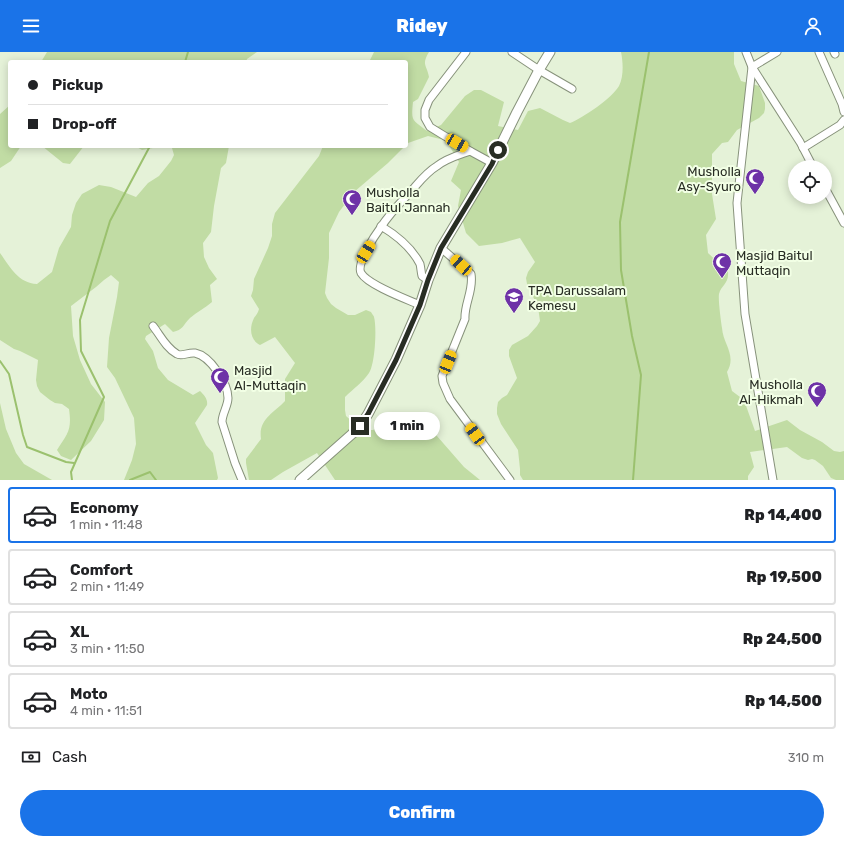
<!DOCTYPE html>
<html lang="en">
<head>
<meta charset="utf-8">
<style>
  body { margin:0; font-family:Rubik,sans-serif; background:#f2f2f2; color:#202124; height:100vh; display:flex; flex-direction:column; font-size:15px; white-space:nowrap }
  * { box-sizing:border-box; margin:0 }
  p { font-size:13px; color:#757577 }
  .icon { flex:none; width:22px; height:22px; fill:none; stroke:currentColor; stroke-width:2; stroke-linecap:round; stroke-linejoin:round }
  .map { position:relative; height:428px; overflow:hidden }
  .sheet { display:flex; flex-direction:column; background:#fff; flex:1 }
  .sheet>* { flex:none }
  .guide { position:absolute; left:8px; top:8px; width:400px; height:88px; border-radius:4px; box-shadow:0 2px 10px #0003; display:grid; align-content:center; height:88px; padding:0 20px; background:#fff }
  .buttons { position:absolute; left:788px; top:108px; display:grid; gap:8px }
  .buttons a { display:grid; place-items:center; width:44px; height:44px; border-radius:50%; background:#fff; box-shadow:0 2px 10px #0003; font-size:20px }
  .end { position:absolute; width:18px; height:18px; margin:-9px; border:5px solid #282d24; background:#fff; box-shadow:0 0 0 2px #fff }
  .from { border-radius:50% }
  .bubble { position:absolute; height:28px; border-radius:14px; background:#fff; box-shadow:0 2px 10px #0003; font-size:13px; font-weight:800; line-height:28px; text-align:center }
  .car { position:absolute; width:12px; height:24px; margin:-12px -6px; border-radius:5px; box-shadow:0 0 3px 1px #0007; background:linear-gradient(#f5c518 24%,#345 0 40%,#f5c518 0 76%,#345 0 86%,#f5c518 0) }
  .guide b { display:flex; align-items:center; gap:14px; height:38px; font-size:15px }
  .guide b+b { border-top:1px solid #e0e0e0 }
  .guide i { width:10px; height:10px; background:#202124 }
  ul { padding:7px 0 0; list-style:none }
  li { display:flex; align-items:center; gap:12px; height:56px; margin:0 8px 6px; padding:0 12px; border:2px solid #e0e0e0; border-radius:4px }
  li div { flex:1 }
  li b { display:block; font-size:15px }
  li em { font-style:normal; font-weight:800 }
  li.selected { border-color:#1a73e8 }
  li>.icon { width:36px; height:36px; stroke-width:1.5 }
  .pay { display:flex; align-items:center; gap:10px; height:44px; padding:0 20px; font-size:15px }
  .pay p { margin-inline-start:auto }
  .primary-button { display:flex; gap:8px; margin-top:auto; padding:8px 20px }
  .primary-button a { flex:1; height:46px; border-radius:24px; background:#1a73e8; color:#fff; font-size:16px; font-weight:800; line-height:46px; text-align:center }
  header { display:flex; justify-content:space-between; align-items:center; height:52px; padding:0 20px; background:#1a73e8; color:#fff; font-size:18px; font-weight:800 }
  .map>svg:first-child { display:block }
  .green { fill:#c1dca4 }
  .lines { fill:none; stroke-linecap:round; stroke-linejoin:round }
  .stream { stroke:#9bc16e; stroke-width:2 }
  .minor-casing { stroke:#87927b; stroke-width:9 }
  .tertiary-casing { stroke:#87927b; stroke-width:11 }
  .minor { stroke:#fff; stroke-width:7 }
  .tertiary { stroke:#fff; stroke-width:9 }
  .route { stroke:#282d24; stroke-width:5 }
  .labels { text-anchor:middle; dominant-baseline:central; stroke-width:4; stroke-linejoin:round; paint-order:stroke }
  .poi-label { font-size:13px; fill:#282d24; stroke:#f2ffe5; text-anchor:start }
</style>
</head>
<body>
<header><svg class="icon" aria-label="menu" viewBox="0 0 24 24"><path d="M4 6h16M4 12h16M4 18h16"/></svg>Ridey<svg class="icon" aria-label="person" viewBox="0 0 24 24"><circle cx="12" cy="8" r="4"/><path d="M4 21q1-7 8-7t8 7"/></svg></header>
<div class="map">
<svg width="844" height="428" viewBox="0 0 844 428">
  <rect width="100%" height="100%" fill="#e5f2d8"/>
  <g class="green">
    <path d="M47,0H257L247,7L246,10H41Z"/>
    <path d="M374,0H429C421,13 427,13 429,25L418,47L413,50C411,70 412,67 427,79L441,73L465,44L474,38H481L504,50L498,74L518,78L528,59L540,56L563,68L570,71C583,66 612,46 619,34C624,24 623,10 621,0H734V12L741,29L759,34L765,51V57L764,61L759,66L737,78L728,90L722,91L712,102V142L716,167L706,183L708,201L728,220C729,232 721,233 719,242C718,247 721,270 722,276C723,292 737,303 727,320L732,339L744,348L755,379L787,368L800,378L822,390L834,399L840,400L844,399V428H836L831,426L823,414L815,408L812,407L808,408L802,406L787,395L750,400L754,415L748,424V428H523L520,423V417L518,398L501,372L497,362V356L498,350L502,346L507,343L517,326L509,304V298L512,293L528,284L537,274L540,269L538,255L527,232L526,226L528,220L535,210L520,186L502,191L479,194L466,181L458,154L461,138L451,129L459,110L447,90L444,88L428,84L408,91L406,93V10H369Z"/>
    <path d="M10,53V94H21L11,109L0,116V62Z"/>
    <path d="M42,94H84L70,112L63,111Z"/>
    <path d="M135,94H229L226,111L221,116L214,154L211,180L203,191L204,205L209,216L217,227L210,233L212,250C205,256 197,260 190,266C183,273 183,278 173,280L165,272L146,284L145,287L153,299L158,316L168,328L193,343L200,339C204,343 208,347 207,353L195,371L206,393L213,401L218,426L217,428H124L132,408L136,392L134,366L115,326L107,315L109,286L117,245L119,230L111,223L104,228L96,235L71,254L73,284L80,308L91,332L105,350L104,368L91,389L71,408L61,404L57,398C68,381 72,378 69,357L62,352L55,351L50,348L40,340L37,334L36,328L38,308L20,299L14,297L0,288V201C10,215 18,231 37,232L52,220L59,196L71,175L72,163L76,151L82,142L99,133L111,135L136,145L148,131L159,124L171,109L174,103L172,96L164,94L142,98Z"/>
    <path d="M323,94H405L388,111L354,140L339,160L329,181V206L325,241L327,246L331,252L336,256L348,263H355L366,258L371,260C372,262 374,264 374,265C377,275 375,313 369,321C363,330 353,337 345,345V358L346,364L355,372L367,378H373L379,375L391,374L405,363L411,361L417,363L423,368L464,415L480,428H335L317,401L283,420L271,428H249L246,411V407L261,387C258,367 274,361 285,349V327L295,311L275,285L260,293C250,288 249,276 254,266C256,263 258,261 259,257L251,244L253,238L254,227L268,196L272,184V172L275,161L319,104Z"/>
    <path d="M0,351L6,377L16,401L24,412L52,428H0Z"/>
  </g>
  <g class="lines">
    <g class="stream">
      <path d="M185,10L188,0"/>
      <path d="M0,309L9,322L23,383L27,395L66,410L74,411"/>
      <path d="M72,428L71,420L104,345L81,299L80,268L110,169L150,94"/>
      <path d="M130,428L150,420L156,428"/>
      <path d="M633,428L641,323L632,284L621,218L620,170L649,0"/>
    </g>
    <g class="minor-casing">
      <g id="minor">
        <path d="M466,0L429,48L425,58V66L430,75L443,83L470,99"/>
        <path d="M512,0L539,18L572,37"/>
        <path d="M746,0L752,15L800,90L813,115"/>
        <path d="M819,0L842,52L844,60"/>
        <path d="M834,0L835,2"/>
        <path d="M803,96L840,73L844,68"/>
        <path d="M825,136L844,171"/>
        <path d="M381,174C396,183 412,196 420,212C421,216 421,220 422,224L428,228"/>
        <path d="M441,196L471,222C474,238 464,252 465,267L442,324L443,331L450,347L510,428"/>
        <path d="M420,253C406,247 368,233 361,221C356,212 375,183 381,175C390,161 402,149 413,137C420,129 427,120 437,114C447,106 459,103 470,99L492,111"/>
        <path d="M153,274C160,283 166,296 177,302C182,305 188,300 195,301C210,304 228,331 228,346C228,354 222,362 222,370L235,411L242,428"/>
        <path d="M773,428L745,262L737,151L752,15L777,0"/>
      </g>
    </g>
    <g class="tertiary-casing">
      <path id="tertiary" d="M300,428L352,382L360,374L368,362L396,308L420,253L428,228L441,196L492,111L517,60L539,18L550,0"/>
    </g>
    <use href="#minor" class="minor"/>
    <use href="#tertiary" class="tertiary"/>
  </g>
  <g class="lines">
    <path class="route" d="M360,374L368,362L396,308L420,253L428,228L441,196L492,112L498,98"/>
  </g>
  <defs>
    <g id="mosque-pin" transform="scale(1)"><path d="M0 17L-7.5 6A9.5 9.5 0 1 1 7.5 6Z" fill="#6e32a7" stroke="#f2ffe5"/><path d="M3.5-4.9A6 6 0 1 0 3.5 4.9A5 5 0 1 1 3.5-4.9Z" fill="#fff"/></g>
    <g id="school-pin" transform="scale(1)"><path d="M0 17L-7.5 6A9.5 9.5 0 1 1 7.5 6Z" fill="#6e32a7" stroke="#f2ffe5"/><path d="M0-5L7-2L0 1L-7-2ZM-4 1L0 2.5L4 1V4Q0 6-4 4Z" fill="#fff"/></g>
  </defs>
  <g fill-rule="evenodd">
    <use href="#mosque-pin" x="755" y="126"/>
    <use href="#mosque-pin" x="352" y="147"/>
    <use href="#mosque-pin" x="722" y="210"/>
    <use href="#school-pin" x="514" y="245"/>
    <use href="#mosque-pin" x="220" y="325"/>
    <use href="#mosque-pin" x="817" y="339"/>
  </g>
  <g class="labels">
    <g class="poi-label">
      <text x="741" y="119" text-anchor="end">Musholla<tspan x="741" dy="15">Asy-Syuro</tspan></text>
      <text x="366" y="140">Musholla<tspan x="366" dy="15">Baitul Jannah</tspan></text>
      <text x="736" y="203">Masjid Baitul<tspan x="736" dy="15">Muttaqin</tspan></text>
      <text x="528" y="238">TPA Darussalam<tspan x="528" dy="15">Kemesu</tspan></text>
      <text x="234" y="318">Masjid<tspan x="234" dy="15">Al-Muttaqin</tspan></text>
      <text x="803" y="332" text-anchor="end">Musholla<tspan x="803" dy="15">Al-Hikmah</tspan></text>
    </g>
  </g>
</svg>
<div class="buttons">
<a><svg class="icon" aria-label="locate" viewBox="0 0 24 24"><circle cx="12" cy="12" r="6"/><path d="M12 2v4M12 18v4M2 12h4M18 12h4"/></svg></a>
</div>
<i class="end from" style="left:498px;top:98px"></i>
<i class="end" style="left:360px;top:374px"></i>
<div class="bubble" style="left:374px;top:360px;width:66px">1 min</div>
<i class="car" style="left:457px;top:91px;rotate:120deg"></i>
<i class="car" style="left:366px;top:200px;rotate:31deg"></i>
<i class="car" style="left:461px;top:213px;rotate:312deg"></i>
<i class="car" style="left:448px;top:310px;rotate:22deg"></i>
<i class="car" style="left:475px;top:382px;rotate:324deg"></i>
<div class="guide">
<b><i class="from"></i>Pickup</b>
<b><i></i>Drop-off</b>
</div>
</div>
<section class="sheet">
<ul>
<li class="selected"><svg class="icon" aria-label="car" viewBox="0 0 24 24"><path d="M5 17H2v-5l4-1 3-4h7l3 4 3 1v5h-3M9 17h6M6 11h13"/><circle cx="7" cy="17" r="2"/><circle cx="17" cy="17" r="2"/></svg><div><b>Economy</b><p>1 min · 11:48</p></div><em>Rp 14,400</em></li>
<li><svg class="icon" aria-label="car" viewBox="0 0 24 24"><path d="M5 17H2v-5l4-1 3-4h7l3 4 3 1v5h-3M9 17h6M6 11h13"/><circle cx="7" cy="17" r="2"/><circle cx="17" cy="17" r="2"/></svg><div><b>Comfort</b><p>2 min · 11:49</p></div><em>Rp 19,500</em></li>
<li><svg class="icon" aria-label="car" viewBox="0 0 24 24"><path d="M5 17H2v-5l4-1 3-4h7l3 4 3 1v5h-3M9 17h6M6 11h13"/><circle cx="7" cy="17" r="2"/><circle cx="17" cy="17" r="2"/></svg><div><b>XL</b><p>3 min · 11:50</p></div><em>Rp 24,500</em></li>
<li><svg class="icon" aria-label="car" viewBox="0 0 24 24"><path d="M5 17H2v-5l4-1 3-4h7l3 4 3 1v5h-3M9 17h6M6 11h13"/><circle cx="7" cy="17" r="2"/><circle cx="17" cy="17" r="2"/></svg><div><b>Moto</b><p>4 min · 11:51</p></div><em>Rp 14,500</em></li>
</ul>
<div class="pay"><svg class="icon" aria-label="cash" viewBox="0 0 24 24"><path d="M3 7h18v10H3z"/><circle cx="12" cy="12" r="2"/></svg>Cash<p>310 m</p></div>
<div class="primary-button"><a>Confirm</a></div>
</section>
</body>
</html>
